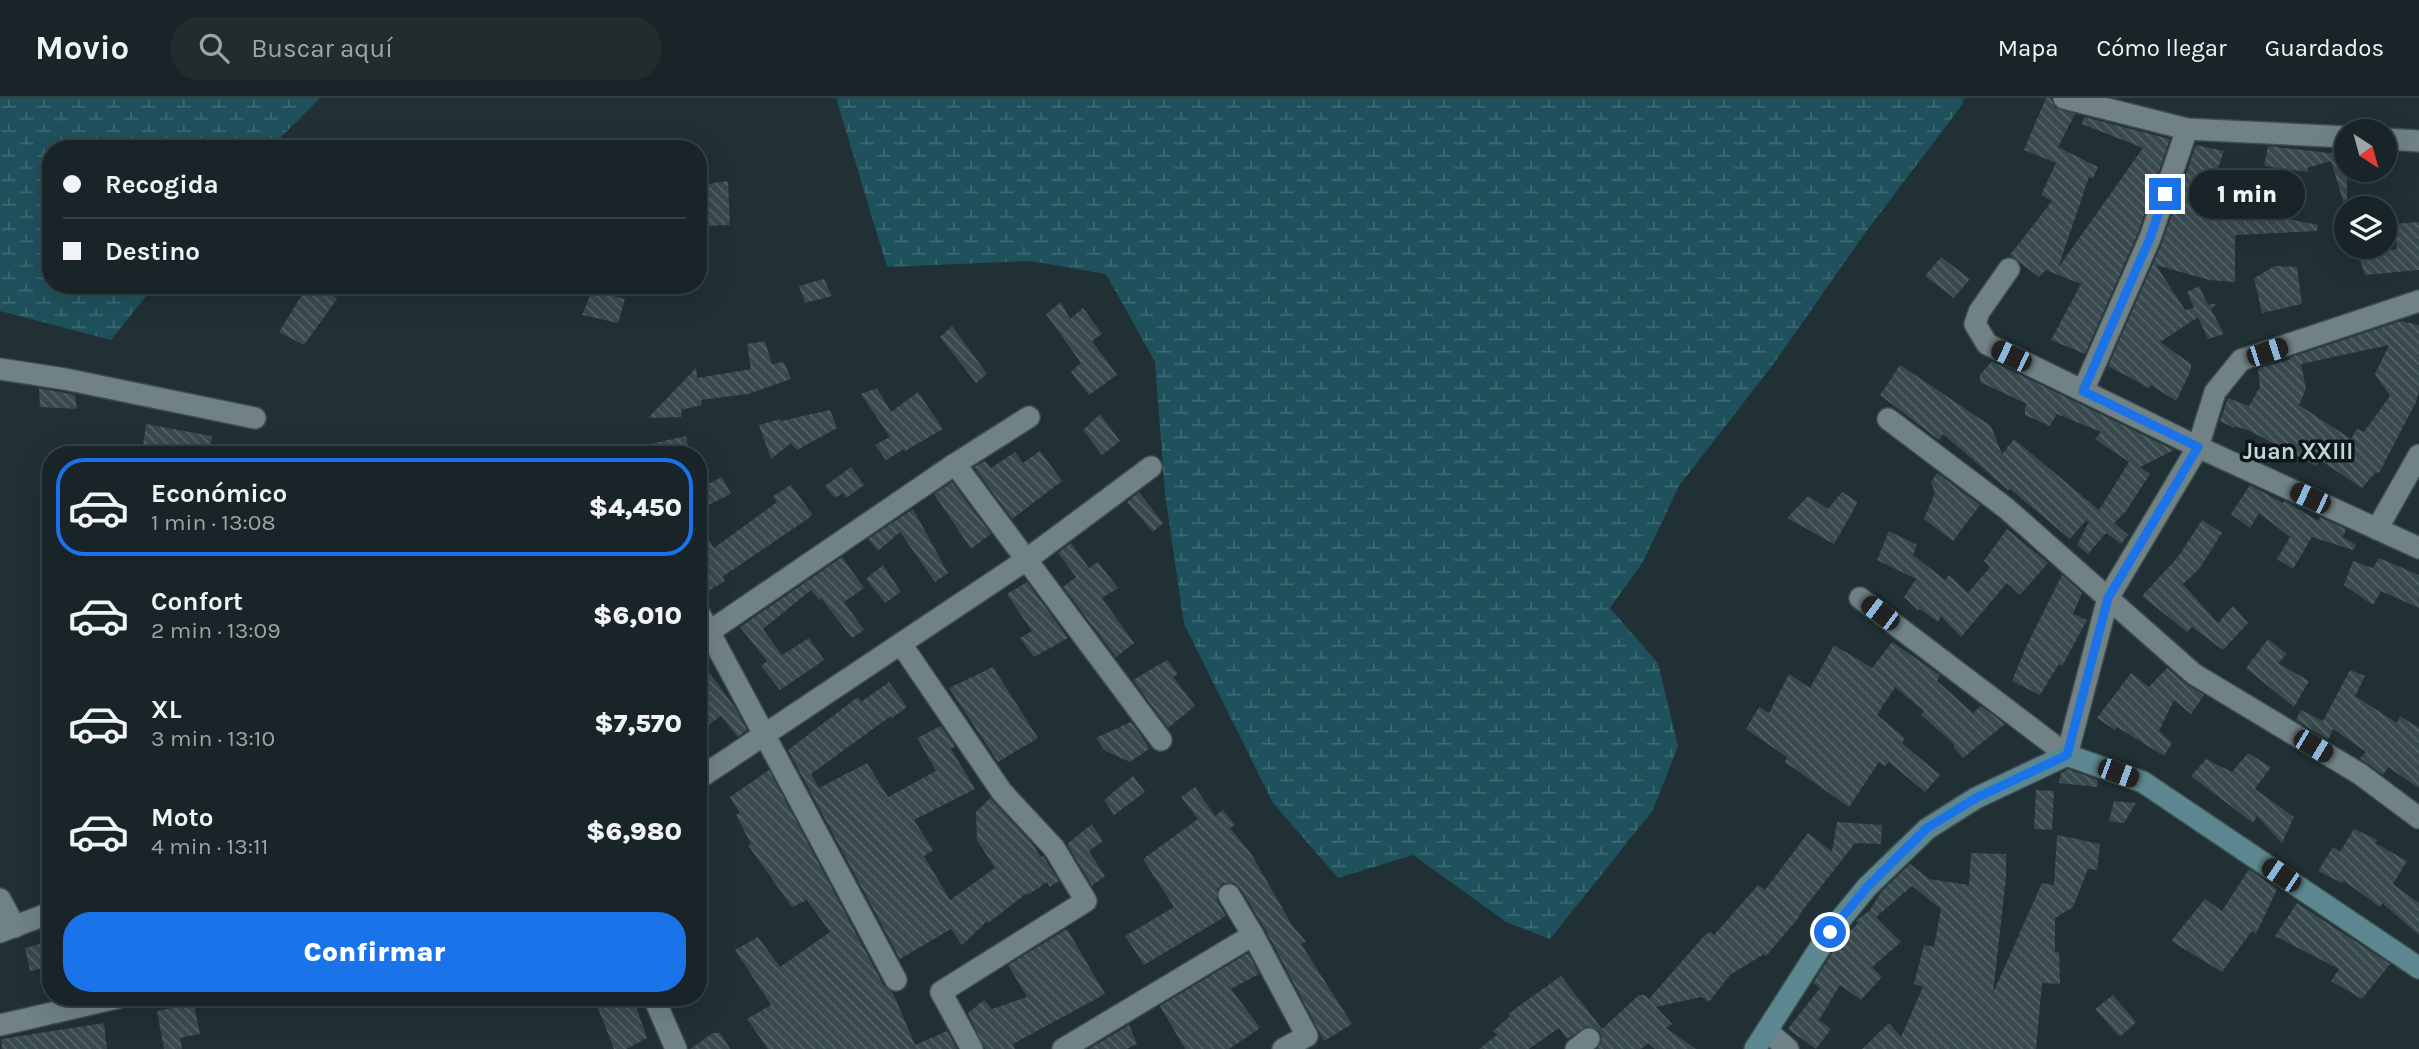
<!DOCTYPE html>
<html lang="es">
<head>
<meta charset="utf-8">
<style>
  body { margin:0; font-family:Karla,sans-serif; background:#212c2f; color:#f1f3f6; height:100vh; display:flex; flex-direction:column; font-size:26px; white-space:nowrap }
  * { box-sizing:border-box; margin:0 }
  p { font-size:23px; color:#9fa4a7 }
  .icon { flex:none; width:38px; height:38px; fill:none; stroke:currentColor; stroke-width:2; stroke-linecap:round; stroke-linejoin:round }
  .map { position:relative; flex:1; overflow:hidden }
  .sheet { position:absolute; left:42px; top:348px; width:665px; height:560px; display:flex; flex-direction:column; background:#182427; border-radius:28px; box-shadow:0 7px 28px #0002,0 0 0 2px #364144 }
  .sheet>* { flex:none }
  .top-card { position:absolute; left:42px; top:42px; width:665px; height:154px; border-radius:28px; box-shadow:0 7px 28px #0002,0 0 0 2px #364144; display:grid; align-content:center; height:154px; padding:0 21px; background:#182427 }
  .needle { width:46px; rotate:144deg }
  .controls { position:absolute; left:2334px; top:21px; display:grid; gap:14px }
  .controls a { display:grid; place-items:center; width:63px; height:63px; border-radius:50%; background:#182427; box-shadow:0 7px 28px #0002,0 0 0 2px #364144; font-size:35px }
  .end { position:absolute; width:32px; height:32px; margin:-16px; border:9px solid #1a73e8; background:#fff; box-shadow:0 0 0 4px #fff }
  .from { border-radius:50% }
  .bubble { position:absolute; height:49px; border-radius:24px; background:#182427; box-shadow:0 7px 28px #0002,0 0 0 2px #364144; font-size:23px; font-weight:800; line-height:49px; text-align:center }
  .car { position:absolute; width:21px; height:42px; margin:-21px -10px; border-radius:9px; box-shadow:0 0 5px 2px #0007; background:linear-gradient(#222 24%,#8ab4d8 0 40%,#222 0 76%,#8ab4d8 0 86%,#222 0) }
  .top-card b { display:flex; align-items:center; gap:24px; height:66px; font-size:26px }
  .top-card b+b { border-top:2px solid #364144 }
  .top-card i { width:18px; height:18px; background:#f1f3f6 }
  ul { padding:12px 0 0; list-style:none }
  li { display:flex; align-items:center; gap:21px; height:98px; margin:0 14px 10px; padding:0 7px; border:4px solid transparent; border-radius:28px }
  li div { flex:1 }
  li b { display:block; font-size:26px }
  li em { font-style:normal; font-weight:800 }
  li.current { border-color:#1a73e8 }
  li>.icon { width:63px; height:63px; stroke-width:1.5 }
  .action { display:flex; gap:14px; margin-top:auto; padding:14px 21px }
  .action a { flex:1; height:80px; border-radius:28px; background:#1a73e8; color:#fff; font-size:28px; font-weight:800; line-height:80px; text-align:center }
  header { display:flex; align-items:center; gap:42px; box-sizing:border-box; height:98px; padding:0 35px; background:#182427; border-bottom:2px solid #364144 }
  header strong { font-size:33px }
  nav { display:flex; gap:38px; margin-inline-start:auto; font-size:24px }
  .search { width:490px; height:63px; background:#212c2f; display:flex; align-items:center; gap:18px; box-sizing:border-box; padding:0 24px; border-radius:28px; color:#9fa4a7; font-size:26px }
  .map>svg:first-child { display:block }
  .wetland { fill:url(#wetland-marsh) }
  .building { fill:url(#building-back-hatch); fill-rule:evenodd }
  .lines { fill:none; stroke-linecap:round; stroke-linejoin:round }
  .street-casing { stroke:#3e4d4f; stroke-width:24 }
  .secondary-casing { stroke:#3e4d4f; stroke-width:24 }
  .street { stroke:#708286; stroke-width:21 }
  .secondary { stroke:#5c8790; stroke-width:21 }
  .route { stroke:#1a73e8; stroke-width:9 }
  .labels { text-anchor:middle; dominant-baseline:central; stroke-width:7; stroke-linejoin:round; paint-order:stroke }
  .neighbourhood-label { font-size:23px; font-weight:bold; fill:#c1d5da; stroke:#0f1618 }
</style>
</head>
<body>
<header>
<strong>Movio</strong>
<div class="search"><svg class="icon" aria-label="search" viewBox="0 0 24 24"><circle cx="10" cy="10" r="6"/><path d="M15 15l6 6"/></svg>Buscar aquí</div>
<nav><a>Mapa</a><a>Cómo llegar</a><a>Guardados</a></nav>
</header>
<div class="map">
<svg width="2419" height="951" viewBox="0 0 2419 951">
  <defs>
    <pattern id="wetland-marsh" width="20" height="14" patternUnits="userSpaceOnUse" patternTransform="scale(1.75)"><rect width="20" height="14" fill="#1e515c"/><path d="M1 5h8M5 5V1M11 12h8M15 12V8" fill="none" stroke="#3d6973"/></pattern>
    <pattern id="building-back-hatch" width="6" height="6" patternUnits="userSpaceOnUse" patternTransform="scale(1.75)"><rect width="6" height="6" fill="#394a4e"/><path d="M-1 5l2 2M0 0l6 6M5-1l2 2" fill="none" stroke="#546367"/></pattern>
  </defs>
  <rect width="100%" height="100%" fill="#203034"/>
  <g class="wetland">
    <path d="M0,0H320L269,51H51V187H155L111,242L0,213Z"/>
    <path d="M836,0H1964L1962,7L1865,135L1772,268L1679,388L1643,464L1610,510L1658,565L1678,648L1653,712L1550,841L1506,824L1413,757L1338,780L1273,705L1184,526L1165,396L1155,264L1106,176L1030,163L887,169Z"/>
  </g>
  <g class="building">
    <path d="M2046,0H2051L2055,10L2075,16L2058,49L2098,69L2093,80L2089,79L2058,170L2143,50L2082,26L2084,19L2170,41L2138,135L2085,256L2051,242L2081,186L2046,172L2039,179L2010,157L2052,103L2041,97L2056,65L2024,52Z"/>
    <path d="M2196,47L2224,53L2210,92L2238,96L2237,99L2275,104L2273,118L2318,127L2317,133L2235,137V184L2209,182L2156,167L2185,212L2194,210L2187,194L2199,188L2208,207L2218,205L2211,211L2224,236L2208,241L2198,219L2160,244L2191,266V272L2176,303L2151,287L2149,290L2108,268L2162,145Z"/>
    <path d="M2268,48L2329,55L2347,54V102L2343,103L2331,63L2307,70L2308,74L2264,68Z"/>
    <path d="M728,83L730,127L708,128V86Z"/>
    <path d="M2419,124V172L2365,177L2358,156L2397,151L2394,126Z"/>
    <path d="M1941,159L1970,181L1954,200L1925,178Z"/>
    <path d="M2275,168L2297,169L2302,206L2262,215L2254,180Z"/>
    <path d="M824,181L832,198L805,205L799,188Z"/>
    <path d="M308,187H317L337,201L304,247L279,234Z"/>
    <path d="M592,193L625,201L618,225L582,217Z"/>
    <path d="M1061,204L1070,221L1083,210L1102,236L1092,243L1117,277L1089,297L1071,274L1081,265L1046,216Z"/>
    <path d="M2401,223L2419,227V293L2416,304L2379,375L2376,374L2362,390L2320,362L2316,368L2250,333L2235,328L2234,330L2220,323L2228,300L2249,308L2260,289L2258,270L2289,262L2291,259ZM2389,247L2375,276L2390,298L2364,334L2357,331L2351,341L2299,307L2306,291L2301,266Z"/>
    <path d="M952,228L987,276L976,285L940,239Z"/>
    <path d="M765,243L772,266L784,264L791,281L748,296L701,302L702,307L681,312L682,319L648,320L696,270L697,280L751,271L747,246Z"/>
    <path d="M1992,263L2174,352L2140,369L2150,376L2126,413L2114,425L2128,437L2121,446L2106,435L2088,456L2077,447L2089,424L2086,422L2070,441L2010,391L2008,392L1943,336L1939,342L1880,297L1900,267L1991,328L2002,356L2014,341L2099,412L2129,364L2095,341L2101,334L2057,316L2050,328L2025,317V309L2027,306L1980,284V277Z"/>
    <path d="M39,290L75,297L77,311L40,309Z"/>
    <path d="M877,290L891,314L918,294L943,331L905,353L904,351L886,362L875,347L890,339L861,296Z"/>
    <path d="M830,312L837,330L797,352L791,345L771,361L759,327L780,321L781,323Z"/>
    <path d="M1100,316L1120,343L1102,357L1083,332Z"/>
    <path d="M146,326L212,338L209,357H157L142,355Z"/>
    <path d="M686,338L690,357H633L632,350Z"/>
    <path d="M1040,353L1062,383L1012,421L974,369L985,363L991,370L1015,354L1023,365Z"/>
    <path d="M851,369L864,387L846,400L843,395L835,400L825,388Z"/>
    <path d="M1937,375L1980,407L1953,443L1924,421L1935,395L1931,384Z"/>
    <path d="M722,379L731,396L698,412V391Z"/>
    <path d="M952,384L991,436L971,451L934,396Z"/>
    <path d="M791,387L812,416L809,420L722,479L725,483L698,499V423L714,450L777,404L773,398Z"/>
    <path d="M2250,387L2283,405L2284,403L2287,404L2318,423L2320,419L2346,431L2343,439L2356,447L2353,452L2312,439L2293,471L2277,461L2290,439L2259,415L2250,430L2231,416Z"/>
    <path d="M1139,394L1163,425L1153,434L1127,404Z"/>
    <path d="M1842,394L1858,404L1834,446L1787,420L1808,398L1828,411Z"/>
    <path d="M913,411L948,475L935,484L900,434L878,453L868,441Z"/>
    <path d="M2202,422L2222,435L2199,471L2183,486L2218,525L2233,508L2248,525L2223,552L2192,529L2187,534L2142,498L2178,459Z"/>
    <path d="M2007,431L2048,465L2020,497L2007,485L1961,539L1941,518L1938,524L1920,511L1918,512L1904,499L1916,481L1877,462L1889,433L1917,447L1913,457L1945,482L1949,477L1968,495L1990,469L1984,463Z"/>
    <path d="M1071,445L1089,470L1098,464L1118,490L1102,500L1134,545L1116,559L1063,489L1076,479L1058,455Z"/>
    <path d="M842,459L864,490L844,504L864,532L852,540L821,500L819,502L811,492L763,531L782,557L809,540L824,562L780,592L761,568L767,563L740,529Z"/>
    <path d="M2379,460L2419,477V510L2381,493L2373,507L2344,487L2353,463L2373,470Z"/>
    <path d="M883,467L901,494L885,505L866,481Z"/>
    <path d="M2062,477L2082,495L2073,516L2087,522L2062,568L2059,566L2040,597L2012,583L2027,547Z"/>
    <path d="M1027,484L1068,540L1034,559L1020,540L1032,533L1007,496Z"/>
    <path d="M2268,541L2287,556L2278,565L2309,583L2294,609L2246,570Z"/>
    <path d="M1892,544L1940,577L1937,583L1973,615L1981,608L2005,626L1963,660L1954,650V646L1921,617L1924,613L1895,589L1877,617L1905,640L1902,645L1940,677L1925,694L1889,664L1885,668L1879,664L1849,709L1785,664L1787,659L1746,631L1759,609L1769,615L1789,576L1810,590L1834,547L1872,570Z"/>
    <path d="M698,559L736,611L747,632L738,639L721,618L698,634Z"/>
    <path d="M1167,562L1178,576L1173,579L1195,608L1168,630L1133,582Z"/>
    <path d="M993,569L1038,640L998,664L949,590Z"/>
    <path d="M2167,570L2186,586L2204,597L2191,616L2174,602L2159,633L2172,645L2164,658L2117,629L2115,632L2097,620L2131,575L2149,589Z"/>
    <path d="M2350,572L2365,578L2355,598L2397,625L2400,618L2419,630V690L2388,669L2383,677L2360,660L2366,654L2333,631L2328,642L2296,622L2301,612L2323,623Z"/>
    <path d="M889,584L907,609L892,620L891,618L811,676L819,690L867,665L888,699L936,673L917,640L941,628L955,648L951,651L975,691L914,722L933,752L924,758L950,802L995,770L977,742L976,714L990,700L1031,744L1041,759L1043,758L1059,783L1050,789L1047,784L1028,797L1027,795L988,825L987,823L962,847L951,831L900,861L788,652L858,599L861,604Z"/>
    <path d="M1131,624L1147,646L1149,651L1130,664L1104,652L1096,640Z"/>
    <path d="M2248,655L2271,669L2255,691L2294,719L2282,745L2257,718L2253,725L2191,678L2206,661L2232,674Z"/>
    <path d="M2068,671L2098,682L2097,689L2059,685L2061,675Z"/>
    <path d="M769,672L884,888L893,895L915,947L947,933L957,951H768L747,921L771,907L735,852L758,839L780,869L830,834L807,802L792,809L748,747L751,746L736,717L740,715L730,699Z"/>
    <path d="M1133,678L1145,694L1114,717L1104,702Z"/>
    <path d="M1195,689L1215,718L1223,712L1235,727L1230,730L1250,754L1292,827L1306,844L1301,846L1352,926L1324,943L1265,831L1240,790L1235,785H1223L1217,791V803L1226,818L1144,867L1125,838L1174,809L1143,761L1198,721L1181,699Z"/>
    <path d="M2036,692L2054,693L2052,732L2034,731Z"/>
    <path d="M2114,703L2136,705L2124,725L2109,723Z"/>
    <path d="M1837,724L1882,727L1881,746L1855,745L1799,817L1800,818L1766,858L1764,856L1730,877L1709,904L1701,899L1656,909L1672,926L1666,930L1696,951H1655L1648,945L1641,951H1597L1601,945L1602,939L1599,933L1588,928L1567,941L1559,930L1529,951H1479L1497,937L1493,933L1510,918L1508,916L1561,878L1602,931L1639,897H1645L1649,901L1704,838L1710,834L1714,837L1758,787L1765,792L1808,735L1832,754Z"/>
    <path d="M1092,726L1103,743L1089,753L1105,778L1092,788L1067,746Z"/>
    <path d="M2354,731L2378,742L2375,745L2407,763L2393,786L2419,805V837L2382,805L2380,809L2344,783L2342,785L2318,773L2333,749L2340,754Z"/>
    <path d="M2057,737L2100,746L2097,772L2088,771L2073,809L2055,820V854H2059L2060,886L2042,885L2036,951H1862L1889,925L1901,939L1923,889L1914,886L1924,847L1934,849L1941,811L1912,788L1876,819L1901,844L1872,869L1882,879L1861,902L1840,887L1819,922L1831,931L1816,951L1788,931L1820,890L1813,885L1838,846L1858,825L1856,823L1870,812L1882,793L1910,766L1929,781L1969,787L1971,755L2006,756V780L1993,895L2042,785L2054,787Z"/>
    <path d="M2249,771L2277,791L2256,836L2252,833L2222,874L2171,843L2205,801L2222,813Z"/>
    <path d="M2297,805L2390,866L2362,901L2331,883L2339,871L2275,838Z"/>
    <path d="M1067,831L1105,896L1013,946L1015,951H985L968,915L984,902L992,911L1027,899L1008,867Z"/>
    <path d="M44,845L49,869L30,873L25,850Z"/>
    <path d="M1248,855L1259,876L1231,891L1260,930L1229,951H1185L1160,908Z"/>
    <path d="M2113,897L2136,924L2120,939L2095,911Z"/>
    <path d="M594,900H633L647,940L626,951H614Z"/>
    <path d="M194,906L200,936L180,940L182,951H164L157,913Z"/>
    <path d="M104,925L107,951H2L1,941Z"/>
    <path d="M1129,927L1137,946L1127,951H1089Z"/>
    <path d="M713,935H720L730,951H690Z"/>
  </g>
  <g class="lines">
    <g class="street-casing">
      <g id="street">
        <path d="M2064,0L2187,31L2347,39"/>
        <path d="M2385,41L2419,43"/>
        <path d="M2009,171L1979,214L1975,226L1987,246L2198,349L2419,450"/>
        <path d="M0,271L65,281L255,320"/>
        <path d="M2083,293L2150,140L2187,31"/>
        <path d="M1888,321L2006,410L2194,576L2360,676L2419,720"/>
        <path d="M955,366L1161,642"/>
        <path d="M2377,431L2419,357"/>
        <path d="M1860,500L2067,657L2108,500L2198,349L2215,294L2241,262L2419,203"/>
        <path d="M698,513L896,882"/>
        <path d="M700,540L955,366L1029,319"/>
        <path d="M901,546L1002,694L1054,750L1086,803L941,894L972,951"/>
        <path d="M698,681L1026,462L1151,369"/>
        <path d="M1229,797L1253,837L1307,938L1283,951"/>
        <path d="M0,801L15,829"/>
        <path d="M0,834L47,816"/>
        <path d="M654,900L676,951"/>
        <path d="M0,927L117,900"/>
        <path d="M1767,933L1788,951"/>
        <path d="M1063,951L1253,837"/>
        <path d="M1576,951L1589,941"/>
      </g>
    </g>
    <g class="secondary-casing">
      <path id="secondary" d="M1755,951L1830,834L1867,789L1927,731L1976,700L2067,657L2143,684L2419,870"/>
    </g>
    <use href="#street" class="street"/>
    <use href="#secondary" class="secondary"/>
  </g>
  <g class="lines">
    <path class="route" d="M1830,834L1867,789L1927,730L1976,700L2067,657L2108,500L2198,349L2083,293L2150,140L2165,96"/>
  </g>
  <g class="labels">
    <g class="neighbourhood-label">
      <text x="2298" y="353">Juan XXIII</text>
    </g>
  </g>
</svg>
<div class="controls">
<a><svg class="needle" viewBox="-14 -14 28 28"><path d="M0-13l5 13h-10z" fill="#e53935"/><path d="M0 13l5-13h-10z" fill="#9fa4a7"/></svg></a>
<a><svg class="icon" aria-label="layers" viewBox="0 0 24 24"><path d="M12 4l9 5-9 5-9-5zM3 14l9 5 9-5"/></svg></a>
</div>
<i class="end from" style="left:1830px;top:834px"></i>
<i class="end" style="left:2165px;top:96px"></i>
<div class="bubble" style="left:2189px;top:72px;width:116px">1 min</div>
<i class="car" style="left:2267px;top:254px;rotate:72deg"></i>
<i class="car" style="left:2011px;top:258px;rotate:296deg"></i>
<i class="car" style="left:2310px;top:400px;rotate:295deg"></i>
<i class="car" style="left:1880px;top:515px;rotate:307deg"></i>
<i class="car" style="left:2313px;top:648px;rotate:121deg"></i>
<i class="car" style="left:2118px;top:675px;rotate:110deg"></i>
<i class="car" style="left:2281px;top:777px;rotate:304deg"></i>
<div class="top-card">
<b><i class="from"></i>Recogida</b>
<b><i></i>Destino</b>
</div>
<section class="sheet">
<ul>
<li class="current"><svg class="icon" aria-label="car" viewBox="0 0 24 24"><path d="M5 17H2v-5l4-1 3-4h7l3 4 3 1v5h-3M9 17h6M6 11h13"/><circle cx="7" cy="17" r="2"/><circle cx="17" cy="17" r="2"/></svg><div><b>Económico</b><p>1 min · 13:08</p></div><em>$4,450</em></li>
<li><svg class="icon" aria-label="car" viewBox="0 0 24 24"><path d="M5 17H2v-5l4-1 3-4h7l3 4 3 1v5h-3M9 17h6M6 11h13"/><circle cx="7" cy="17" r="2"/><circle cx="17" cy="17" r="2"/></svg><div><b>Confort</b><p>2 min · 13:09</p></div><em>$6,010</em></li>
<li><svg class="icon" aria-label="car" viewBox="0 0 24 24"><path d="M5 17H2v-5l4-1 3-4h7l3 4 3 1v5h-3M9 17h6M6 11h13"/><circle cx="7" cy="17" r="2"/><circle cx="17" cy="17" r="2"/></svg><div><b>XL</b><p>3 min · 13:10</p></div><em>$7,570</em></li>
<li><svg class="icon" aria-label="car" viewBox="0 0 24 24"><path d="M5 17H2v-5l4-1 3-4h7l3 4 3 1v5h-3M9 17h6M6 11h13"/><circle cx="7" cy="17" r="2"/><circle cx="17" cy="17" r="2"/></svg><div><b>Moto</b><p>4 min · 13:11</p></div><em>$6,980</em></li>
</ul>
<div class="action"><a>Confirmar</a></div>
</section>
</div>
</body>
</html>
